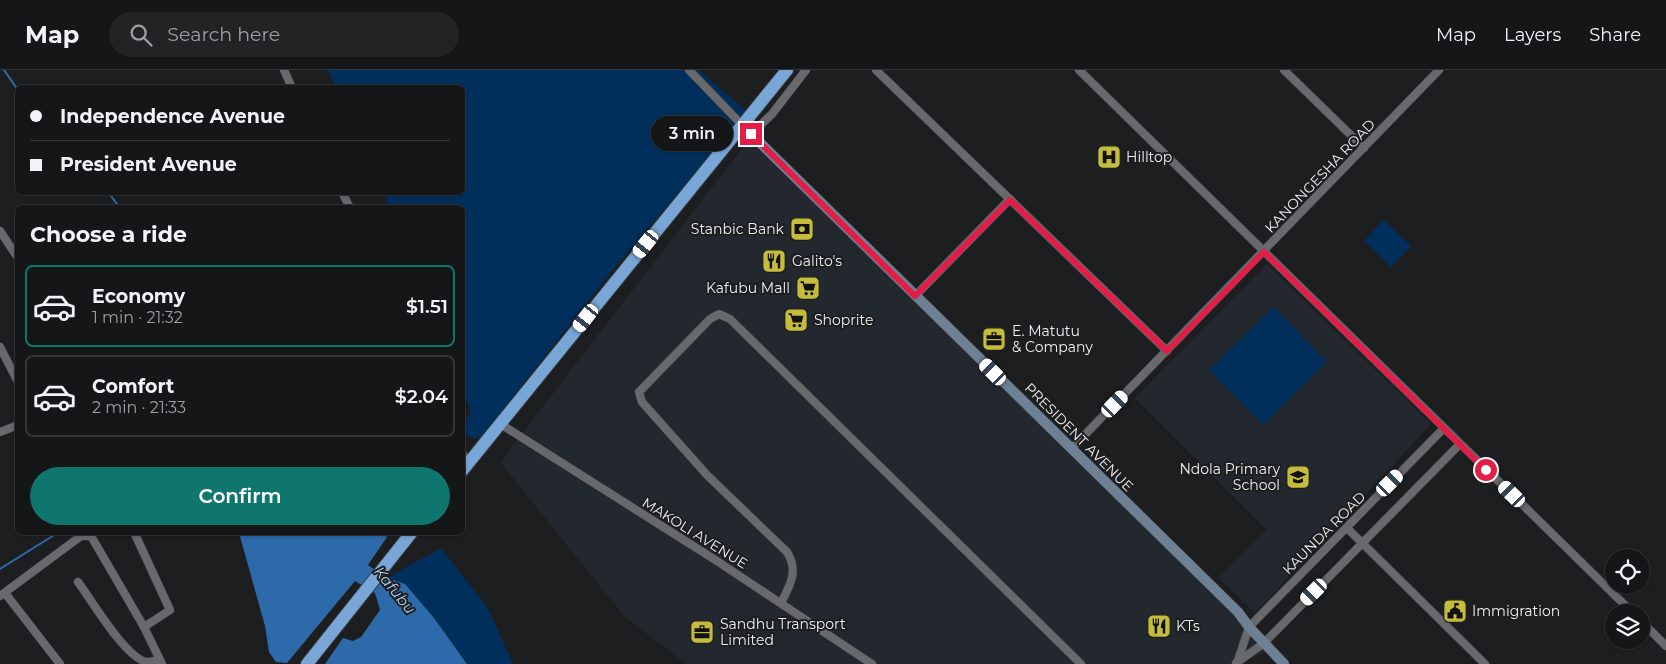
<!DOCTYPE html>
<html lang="en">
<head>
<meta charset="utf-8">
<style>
  body { margin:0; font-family:Montserrat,sans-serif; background:#222325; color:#f1f3f6; height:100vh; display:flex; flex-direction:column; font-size:19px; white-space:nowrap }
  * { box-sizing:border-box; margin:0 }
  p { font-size:16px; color:#9d9fa2 }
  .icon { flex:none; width:28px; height:28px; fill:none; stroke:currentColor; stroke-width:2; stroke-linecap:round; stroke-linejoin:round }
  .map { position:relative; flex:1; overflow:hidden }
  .drawer { position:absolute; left:15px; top:135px; width:450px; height:330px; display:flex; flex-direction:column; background:#151618; border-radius:8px; box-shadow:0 1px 4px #0004,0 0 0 1px #343537 }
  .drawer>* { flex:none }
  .top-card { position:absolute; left:15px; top:15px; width:450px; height:110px; border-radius:8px; box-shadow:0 1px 4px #0004,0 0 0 1px #343537; display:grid; align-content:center; height:110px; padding:0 15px; background:#151618 }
  .tools { position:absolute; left:1605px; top:479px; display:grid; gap:10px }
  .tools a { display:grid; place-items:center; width:45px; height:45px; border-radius:50%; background:#151618; box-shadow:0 1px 4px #0004,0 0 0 1px #343537; font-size:25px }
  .end { position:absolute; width:22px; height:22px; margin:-11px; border:6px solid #e11d48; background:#fff; box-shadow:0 0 0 2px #fff }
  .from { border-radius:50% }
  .bubble { position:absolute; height:35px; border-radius:18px; background:#151618; box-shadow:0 1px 4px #0004,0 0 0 1px #343537; font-size:16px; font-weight:600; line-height:35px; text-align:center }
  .car { position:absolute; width:15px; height:30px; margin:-15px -8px; border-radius:6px; box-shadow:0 0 4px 1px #0007; background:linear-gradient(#fff 24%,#345 0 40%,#fff 0 76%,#345 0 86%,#fff 0) }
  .top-card b { display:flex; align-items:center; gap:18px; height:48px; font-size:19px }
  .top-card b+b { border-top:1px solid #343537 }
  .top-card i { width:12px; height:12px; background:#f1f3f6 }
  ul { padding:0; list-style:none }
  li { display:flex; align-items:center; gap:15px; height:82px; margin:0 10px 8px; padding:0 5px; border:2px solid #343537; border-radius:8px }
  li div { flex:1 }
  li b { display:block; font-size:19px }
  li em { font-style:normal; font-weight:600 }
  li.active { border-color:#0f766e }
  li>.icon { width:45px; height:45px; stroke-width:1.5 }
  h2 { padding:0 15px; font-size:22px; line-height:60px }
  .action { display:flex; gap:10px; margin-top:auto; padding:10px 15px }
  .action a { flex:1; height:58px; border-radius:30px; background:#0f766e; color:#fff; font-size:20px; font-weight:600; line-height:58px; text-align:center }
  header { display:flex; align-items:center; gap:30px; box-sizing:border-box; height:70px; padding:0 25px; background:#151618; border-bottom:1px solid #343537 }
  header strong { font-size:24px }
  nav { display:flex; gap:28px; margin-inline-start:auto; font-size:18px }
  .search { width:350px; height:45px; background:#222325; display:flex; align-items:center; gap:12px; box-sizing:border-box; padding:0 18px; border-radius:28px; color:#9d9fa2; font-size:19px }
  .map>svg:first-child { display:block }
  .built { fill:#22282e }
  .green { fill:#002f5b }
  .water { fill:#2d6aa9 }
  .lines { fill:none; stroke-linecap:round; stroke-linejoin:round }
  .stream { stroke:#2d6aa9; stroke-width:2 }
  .minor-casing { stroke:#3a3b3d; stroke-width:9 }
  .secondary-casing { stroke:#3a3b3d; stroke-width:11 }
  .trunk-casing { stroke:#3a3b3d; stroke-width:14 }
  .minor { stroke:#67696c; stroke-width:8 }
  .secondary { stroke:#6e8094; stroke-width:10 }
  .trunk { stroke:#78a6d7; stroke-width:12 }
  .route { stroke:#e11d48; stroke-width:6 }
  .labels { text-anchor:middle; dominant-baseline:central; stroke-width:4; stroke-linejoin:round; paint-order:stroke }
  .poi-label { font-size:14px; fill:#eeeff1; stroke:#1c1e20; text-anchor:start }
  .street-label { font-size:14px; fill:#eeeff1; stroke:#1c1e20 }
  .water-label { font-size:15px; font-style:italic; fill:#b1d0f3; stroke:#1c1e20 }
</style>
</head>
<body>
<header>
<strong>Map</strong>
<div class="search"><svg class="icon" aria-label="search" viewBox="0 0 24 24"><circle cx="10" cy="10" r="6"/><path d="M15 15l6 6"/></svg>Search here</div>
<nav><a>Map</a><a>Layers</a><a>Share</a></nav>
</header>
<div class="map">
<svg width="1666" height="594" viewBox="0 0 1666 594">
  <rect width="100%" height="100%" fill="#1c1e20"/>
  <g class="built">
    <path d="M750,68L1271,580L1238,594H686L624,546L500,392Z"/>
    <path d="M1267,194L1431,354L1255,543L1218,508L1267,460L1135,328Z"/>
  </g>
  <g class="green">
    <path d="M328,0H699L747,42L612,201L482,366L475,369L463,363V356L471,341L462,319V138L389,137L383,123L462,122V18L336,17Z"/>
    <path d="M1384,150L1411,176L1391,197L1364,171Z"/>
    <path d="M1274,237L1327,292L1263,355L1209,300Z"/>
    <path d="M441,478L488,538L513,594H467L434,548L387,508Z"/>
  </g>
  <path class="water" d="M239,463H382L387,467L368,495L387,508L405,514L434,548L467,594H325L343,568L353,571L361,567L380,540L375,523L355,511L287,593L276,592L269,582L265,556Z"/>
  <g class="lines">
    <g class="stream">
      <path d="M4,0L18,20"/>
      <path d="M108,122L120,138"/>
      <path d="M0,499L59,462"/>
    </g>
    <g class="minor-casing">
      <g id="minor">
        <path d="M284,0L292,18"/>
        <path d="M689,0L743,56"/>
        <path d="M876,0L1167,281"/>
        <path d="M1079,0L1632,542"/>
        <path d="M1284,0L1364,78"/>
        <path d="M751,64L772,44L806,0"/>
        <path d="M342,122L350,138"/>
        <path d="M0,161L18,188"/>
        <path d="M915,226L1010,129"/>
        <path d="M0,277L18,312"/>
        <path d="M502,355L717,491L872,594"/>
        <path d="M0,362L18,355"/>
        <path d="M1071,379L1439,0"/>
        <path d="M462,382L468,394"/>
        <path d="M1347,458L1485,594"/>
        <path d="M134,462L170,540L144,557"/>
        <path d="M78,512C91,529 127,591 148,592C151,592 156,590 160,590"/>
        <path d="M5,523L60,594"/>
        <path d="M0,526L81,466H91L144,557L162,594"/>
        <path d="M781,533C790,515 799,501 787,482L707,405L642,332L639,322L710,249L719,244L730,249L1081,594"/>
        <path d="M1641,551L1666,576"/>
        <path d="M1236,593L1263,574L1460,374"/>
        <path d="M1237,593L1249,557L1444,358"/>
      </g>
    </g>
    <g class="secondary-casing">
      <path id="secondary" d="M743,56L1238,542L1249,557L1284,594"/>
    </g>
    <g class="trunk-casing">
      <g id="trunk">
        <path d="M462,401L787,0"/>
        <path d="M307,594L412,462"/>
      </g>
    </g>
    <use href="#minor" class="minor"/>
    <use href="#secondary" class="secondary"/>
    <use href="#trunk" class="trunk"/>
  </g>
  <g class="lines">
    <path class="route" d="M751,64L915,226L1010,130L1167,281L1264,182L1486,400"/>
  </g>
  <defs>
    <g id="hospital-square" transform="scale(1.25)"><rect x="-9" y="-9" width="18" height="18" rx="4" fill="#c6bc3c" stroke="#1c1e20"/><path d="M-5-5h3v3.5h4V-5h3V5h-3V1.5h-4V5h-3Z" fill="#111"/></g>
    <g id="bank-square" transform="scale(1.25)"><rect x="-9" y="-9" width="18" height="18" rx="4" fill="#c6bc3c" stroke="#1c1e20"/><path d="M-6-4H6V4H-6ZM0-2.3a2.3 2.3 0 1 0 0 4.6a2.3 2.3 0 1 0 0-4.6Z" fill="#111"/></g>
    <g id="restaurant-square" transform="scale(1.25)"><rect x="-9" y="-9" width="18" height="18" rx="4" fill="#c6bc3c" stroke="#1c1e20"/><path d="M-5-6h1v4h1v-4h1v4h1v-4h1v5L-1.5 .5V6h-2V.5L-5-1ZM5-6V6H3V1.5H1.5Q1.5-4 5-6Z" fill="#111"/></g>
    <g id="supermarket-square" transform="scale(1.25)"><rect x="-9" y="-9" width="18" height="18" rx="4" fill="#c6bc3c" stroke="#1c1e20"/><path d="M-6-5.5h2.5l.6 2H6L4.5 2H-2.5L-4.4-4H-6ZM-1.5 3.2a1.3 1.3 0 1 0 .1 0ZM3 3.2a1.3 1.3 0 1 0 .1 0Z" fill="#111"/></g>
    <g id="office-square" transform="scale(1.25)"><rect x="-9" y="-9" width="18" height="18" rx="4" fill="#c6bc3c" stroke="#1c1e20"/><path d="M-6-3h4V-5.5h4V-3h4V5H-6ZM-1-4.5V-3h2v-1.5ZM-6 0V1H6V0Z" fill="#111"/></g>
    <g id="school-square" transform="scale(1.25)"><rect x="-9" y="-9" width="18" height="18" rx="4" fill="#c6bc3c" stroke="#1c1e20"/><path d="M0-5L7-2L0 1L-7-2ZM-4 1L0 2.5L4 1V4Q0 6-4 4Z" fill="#111"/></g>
    <g id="civic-square" transform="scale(1.25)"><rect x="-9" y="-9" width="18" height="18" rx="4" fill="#c6bc3c" stroke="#1c1e20"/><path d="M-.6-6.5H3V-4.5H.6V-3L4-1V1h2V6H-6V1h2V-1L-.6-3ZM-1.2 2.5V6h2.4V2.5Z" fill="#111"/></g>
  </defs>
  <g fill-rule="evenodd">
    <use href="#hospital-square" x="1109" y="87"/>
    <use href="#bank-square" x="802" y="159"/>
    <use href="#restaurant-square" x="774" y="191"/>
    <use href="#supermarket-square" x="808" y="218"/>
    <use href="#supermarket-square" x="796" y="250"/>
    <use href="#office-square" x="994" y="269"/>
    <use href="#school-square" x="1298" y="407"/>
    <use href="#civic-square" x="1455" y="541"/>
    <use href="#restaurant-square" x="1159" y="556"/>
    <use href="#office-square" x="702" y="562"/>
  </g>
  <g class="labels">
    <g class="poi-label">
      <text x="1126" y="87">Hilltop</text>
      <text x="784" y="159" text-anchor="end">Stanbic Bank</text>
      <text x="792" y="191">Galito's</text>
      <text x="790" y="218" text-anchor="end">Kafubu Mall</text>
      <text x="814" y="250">Shoprite</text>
      <text x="1012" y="261">E. Matutu<tspan x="1012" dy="16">&amp; Company</tspan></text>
      <text x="1280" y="399" text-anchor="end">Ndola Primary<tspan x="1280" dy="16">School</tspan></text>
      <text x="1472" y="541">Immigration</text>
      <text x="720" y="554">Sandhu Transport<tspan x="720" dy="16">Limited</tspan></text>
      <text x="1176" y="556">KTs</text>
    </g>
    <g class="street-label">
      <text transform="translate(1320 106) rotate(-46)">KANONGESHA ROAD</text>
      <text transform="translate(1079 367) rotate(45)">PRESIDENT AVENUE</text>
      <text transform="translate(695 463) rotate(32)">MAKOLI AVENUE</text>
      <text transform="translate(1324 463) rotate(-45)">KAUNDA ROAD</text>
    </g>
    <g class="water-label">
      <text transform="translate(395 520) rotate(51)">Kafubu</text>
    </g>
  </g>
</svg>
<div class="tools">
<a><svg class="icon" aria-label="locate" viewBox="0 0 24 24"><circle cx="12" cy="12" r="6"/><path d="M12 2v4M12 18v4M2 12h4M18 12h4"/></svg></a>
<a><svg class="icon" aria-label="layers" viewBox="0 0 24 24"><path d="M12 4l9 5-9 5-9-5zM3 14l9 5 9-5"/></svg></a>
</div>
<i class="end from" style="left:1486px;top:400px"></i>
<i class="end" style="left:751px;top:64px"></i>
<div class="bubble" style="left:651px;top:46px;width:82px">3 min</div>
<i class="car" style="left:646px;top:174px;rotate:219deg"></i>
<i class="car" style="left:586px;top:248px;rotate:218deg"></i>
<i class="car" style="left:993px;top:302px;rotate:315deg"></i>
<i class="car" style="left:1115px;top:334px;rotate:44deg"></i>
<i class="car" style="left:1390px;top:413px;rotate:45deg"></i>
<i class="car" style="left:1512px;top:424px;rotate:314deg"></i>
<i class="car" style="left:1314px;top:522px;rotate:225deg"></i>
<div class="top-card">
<b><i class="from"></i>Independence Avenue</b>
<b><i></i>President Avenue</b>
</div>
<section class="drawer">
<h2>Choose a ride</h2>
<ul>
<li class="active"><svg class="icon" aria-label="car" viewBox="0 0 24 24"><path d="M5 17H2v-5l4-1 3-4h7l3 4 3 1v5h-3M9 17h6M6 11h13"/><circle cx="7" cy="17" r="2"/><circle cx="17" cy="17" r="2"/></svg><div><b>Economy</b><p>1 min · 21:32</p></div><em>$1.51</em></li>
<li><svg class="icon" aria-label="car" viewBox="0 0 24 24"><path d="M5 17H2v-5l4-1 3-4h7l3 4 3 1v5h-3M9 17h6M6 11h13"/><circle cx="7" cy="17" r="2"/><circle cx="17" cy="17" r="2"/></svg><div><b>Comfort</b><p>2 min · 21:33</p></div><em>$2.04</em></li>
</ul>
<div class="action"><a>Confirm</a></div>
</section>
</div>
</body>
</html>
